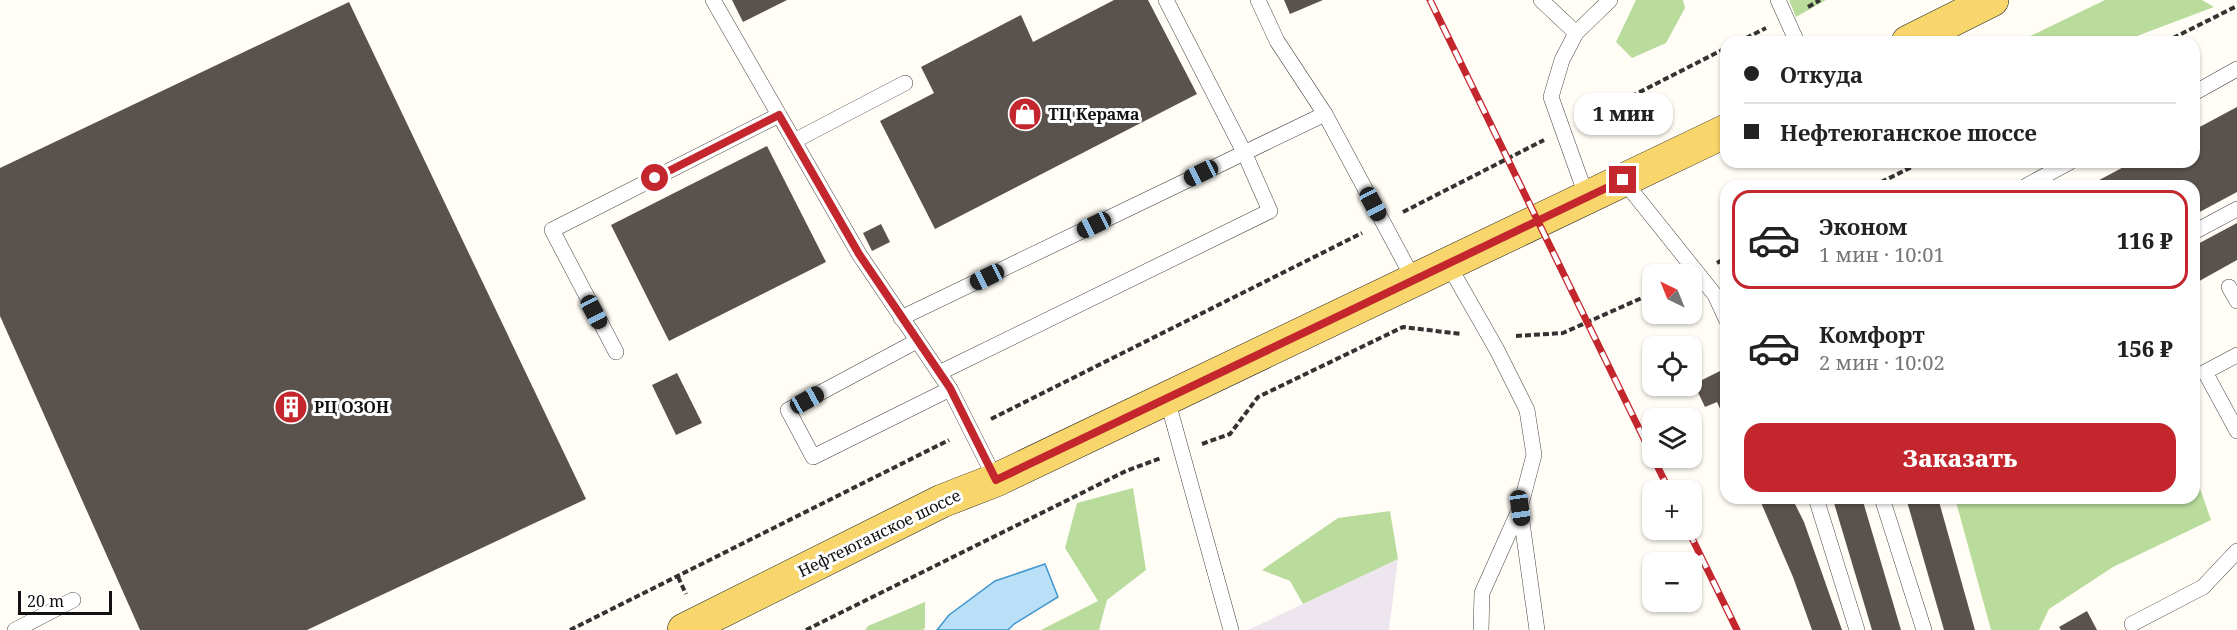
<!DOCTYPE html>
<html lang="ru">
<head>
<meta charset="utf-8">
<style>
  body { margin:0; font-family:"Noto Serif",serif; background:#f6f6f6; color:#222; height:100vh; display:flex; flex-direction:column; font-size:22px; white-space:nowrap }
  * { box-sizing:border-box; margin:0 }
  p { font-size:20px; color:#767676 }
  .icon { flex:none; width:33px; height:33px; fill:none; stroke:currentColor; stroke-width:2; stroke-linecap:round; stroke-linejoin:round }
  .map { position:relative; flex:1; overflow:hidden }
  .panel { position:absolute; left:1720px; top:180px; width:480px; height:324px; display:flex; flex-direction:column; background:#fff; border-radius:18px; box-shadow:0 2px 4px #0004 }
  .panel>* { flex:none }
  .hud { position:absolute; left:1720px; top:36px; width:480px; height:132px; border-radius:18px; box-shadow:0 2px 4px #0004; display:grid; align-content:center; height:132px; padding:0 24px; background:#fff }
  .needle { width:39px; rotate:317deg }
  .fabs { position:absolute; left:1642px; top:264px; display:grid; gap:12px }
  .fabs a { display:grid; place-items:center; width:60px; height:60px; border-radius:12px; background:#fff; box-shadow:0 2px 4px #0004; font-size:30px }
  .scale { position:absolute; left:18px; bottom:15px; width:94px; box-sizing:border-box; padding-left:6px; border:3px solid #111; border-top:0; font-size:16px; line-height:21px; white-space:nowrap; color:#111; -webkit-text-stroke:4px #fff; paint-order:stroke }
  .end { position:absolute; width:27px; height:27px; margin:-14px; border:8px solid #c4262e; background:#fff; box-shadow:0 0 0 3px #fff }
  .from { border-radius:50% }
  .bubble { position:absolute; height:42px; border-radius:18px; background:#fff; box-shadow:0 2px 4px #0004; font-size:20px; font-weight:800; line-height:42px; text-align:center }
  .car { position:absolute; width:18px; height:36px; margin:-18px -9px; border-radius:8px; box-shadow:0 0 4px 2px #0007; background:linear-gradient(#222 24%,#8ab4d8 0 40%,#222 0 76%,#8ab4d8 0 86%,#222 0) }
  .hud b { display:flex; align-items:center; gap:21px; height:57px; font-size:22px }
  .hud b+b { border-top:2px solid #e0e0e0 }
  .hud i { width:15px; height:15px; background:#222 }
  ul { padding:10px 0 0; list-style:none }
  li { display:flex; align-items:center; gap:18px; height:99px; margin:0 12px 9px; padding:0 12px; border:3px solid transparent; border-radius:18px }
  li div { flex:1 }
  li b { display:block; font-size:22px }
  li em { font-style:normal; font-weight:800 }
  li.active { border-color:#c4262e }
  li>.icon { width:54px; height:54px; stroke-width:1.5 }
  .button { display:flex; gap:12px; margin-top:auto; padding:12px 24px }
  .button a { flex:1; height:69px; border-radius:18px; background:#c4262e; color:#fff; font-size:24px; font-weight:800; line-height:69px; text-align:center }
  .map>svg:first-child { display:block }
  .industrial { fill:#eee6ef }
  .forest { fill:#b9dc9c }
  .water { fill:#b9e0f7; stroke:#3f96cf; stroke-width:1.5 }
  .building { fill:#5a524d }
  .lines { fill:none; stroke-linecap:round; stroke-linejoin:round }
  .service-casing { stroke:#444; stroke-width:16 }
  .primary-casing { stroke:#222; stroke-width:34 }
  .path { stroke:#333; stroke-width:4; stroke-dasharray:6 3; stroke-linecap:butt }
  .service { stroke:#fff; stroke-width:15 }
  .primary { stroke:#f9d66b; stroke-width:33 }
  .rail-casing { stroke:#c4262e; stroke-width:7 }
  .rail { stroke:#fff; stroke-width:4.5; stroke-dasharray:14; stroke-linecap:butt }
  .route { stroke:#c4262e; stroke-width:8 }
  .labels { text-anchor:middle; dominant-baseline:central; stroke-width:6; stroke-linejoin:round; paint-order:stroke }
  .poi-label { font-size:16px; font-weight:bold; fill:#111; stroke:#fff; text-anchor:start }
  .street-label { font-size:16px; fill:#111; stroke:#fff }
</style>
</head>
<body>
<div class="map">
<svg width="2237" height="630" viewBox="0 0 2237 630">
  <rect width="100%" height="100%" fill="#fffdf5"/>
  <path class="industrial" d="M1398,559L1389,630H1248Z"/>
  <g class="forest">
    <path d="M1636,0H1683L1685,8L1666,43L1632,58L1616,42Z"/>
    <path d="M1789,0H1826L1796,17Z"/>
    <path d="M2105,0H2202L2214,7L2121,42H2018Z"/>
    <path d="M2195,474L2211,520L2113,567L2049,609L2039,630H1991L1955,498H2194Z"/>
    <path d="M1133,488L1146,570L1107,600L1099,630H1041L1098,601L1065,548L1077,503Z"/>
    <path d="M1390,511L1398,559L1303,604L1290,581L1262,570L1338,518Z"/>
    <path d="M925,602V628L923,630H865L868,626Z"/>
  </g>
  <path class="water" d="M1045,564L1058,597L1014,624L1008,630H937L949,615L995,581Z"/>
  <g class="building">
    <path d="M732,0H787L743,22Z"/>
    <path d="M1114,0H1148L1197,94L935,229L880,121L934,93L921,67L1021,15L1033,42Z"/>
    <path d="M1284,0H1323L1290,14Z"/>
    <path d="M349,2L586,499L307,630H140L0,316V168Z"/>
    <path d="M2237,107V192L2194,215V186H2088L2133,162H2194V130Z"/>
    <path d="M767,146L826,262L669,341L611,225Z"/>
    <path d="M2237,223V260L2194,284V246Z"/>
    <path d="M881,224L890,242L872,251L863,233Z"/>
    <path d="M1726,368V422L1717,402L1705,407L1694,384Z"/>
    <path d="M677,373L702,423L676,435L652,385Z"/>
    <path d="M1759,498H1792L1804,522L1842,630H1812L1793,577Z"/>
    <path d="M1850,498H1862L1901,630H1872L1834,503Z"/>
    <path d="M1906,498H1938L1975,630H1944Z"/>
    <path d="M2087,611L2097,630H2061L2059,627Z"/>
  </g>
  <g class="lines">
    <g class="service-casing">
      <g id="service">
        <path d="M713,0L859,254L950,389L996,480"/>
        <path d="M1258,0L1277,41L1325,114L1414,280"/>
        <path d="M1541,0L1576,33"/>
        <path d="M1778,0L1797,42"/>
        <path d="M2194,93L2237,69"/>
        <path d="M794,141L905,83"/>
        <path d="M1623,180L1715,295L1726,319"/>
        <path d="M2026,186L2070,162"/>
        <path d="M1587,198L1551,97L1562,60L1576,33L1610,0"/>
        <path d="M2194,232L2237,209"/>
        <path d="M1448,264L1497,350L1527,410L1534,455L1520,508L1482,593L1481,630"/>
        <path d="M2229,287L2237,301"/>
        <path d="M901,318L1325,114"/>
        <path d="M917,341L788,410L813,457L950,389"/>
        <path d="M616,352L552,230L779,115"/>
        <path d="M2237,355L2205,372L2237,431"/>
        <path d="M939,373L1270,211L1244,152L1166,0"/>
        <path d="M1167,399L1231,630"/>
        <path d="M1816,498L1857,630"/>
        <path d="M1882,498L1924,630"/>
        <path d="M1520,508L1537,630"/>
        <path d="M2132,624L2203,587L2237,551"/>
        <path d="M15,630L73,600"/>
      </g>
    </g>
    <g class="primary-casing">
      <g id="primary">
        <path d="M1908,42L1992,0"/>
        <path d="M684,630L942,501L996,480L1726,131"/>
      </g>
    </g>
    <g class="path">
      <path d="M1808,7L1820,0"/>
      <path d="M1738,42L1766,28"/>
      <path d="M2165,42L2237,6"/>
      <path d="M1583,121L1726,48"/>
      <path d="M1873,186L1922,162"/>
      <path d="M1403,212L1544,140"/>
      <path d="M1717,263L1726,258"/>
      <path d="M1516,336L1563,333L1653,293"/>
      <path d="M991,419L1362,233"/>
      <path d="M1202,444L1230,434L1258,397L1403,327L1461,334"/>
      <path d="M678,577L686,594"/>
      <path d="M570,630L949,440"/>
      <path d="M806,630L1126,471L1161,458"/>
    </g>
    <use href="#service" class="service"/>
    <use href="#primary" class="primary"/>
    <g class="rail-casing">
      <g id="rail">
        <path d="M1430,0L1669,490"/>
        <path d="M1688,530L1737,630"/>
      </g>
    </g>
    <use href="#rail" class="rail"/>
  </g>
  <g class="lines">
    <path class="route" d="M655,178L779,115L859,254L950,388L996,480L1623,180"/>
  </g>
  <defs>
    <g id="shop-disc" transform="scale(1.725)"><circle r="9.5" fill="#c4262e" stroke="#fff"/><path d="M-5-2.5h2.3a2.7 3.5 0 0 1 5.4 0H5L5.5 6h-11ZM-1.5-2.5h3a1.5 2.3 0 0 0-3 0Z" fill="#fff"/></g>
    <g id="building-disc" transform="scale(1.725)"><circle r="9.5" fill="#c4262e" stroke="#fff"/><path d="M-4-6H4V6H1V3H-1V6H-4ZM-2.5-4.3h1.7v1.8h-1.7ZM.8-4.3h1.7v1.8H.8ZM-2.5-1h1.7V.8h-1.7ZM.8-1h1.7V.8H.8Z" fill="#fff"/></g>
  </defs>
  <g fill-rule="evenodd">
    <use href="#shop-disc" x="1025" y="114"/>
    <use href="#building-disc" x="291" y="407"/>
  </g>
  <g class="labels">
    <g class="poi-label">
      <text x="1048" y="114">ТЦ Керама</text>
      <text x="314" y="407">РЦ ОЗОН</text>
    </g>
    <g class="street-label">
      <text transform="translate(879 533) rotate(-26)">Нефтеюганское шоссе</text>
    </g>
  </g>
</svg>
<div class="fabs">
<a><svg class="needle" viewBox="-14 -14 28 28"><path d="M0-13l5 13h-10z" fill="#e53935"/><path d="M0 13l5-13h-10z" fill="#767676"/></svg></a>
<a><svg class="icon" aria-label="locate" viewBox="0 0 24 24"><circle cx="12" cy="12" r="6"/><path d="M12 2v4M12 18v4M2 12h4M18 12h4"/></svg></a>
<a><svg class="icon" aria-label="layers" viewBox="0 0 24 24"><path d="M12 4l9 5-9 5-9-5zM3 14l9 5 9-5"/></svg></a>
<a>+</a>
<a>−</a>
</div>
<div class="scale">20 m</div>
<i class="end from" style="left:655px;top:178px"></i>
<i class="end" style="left:1623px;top:180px"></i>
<div class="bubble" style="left:1574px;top:93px;width:99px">1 мин</div>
<i class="car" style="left:1201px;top:173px;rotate:244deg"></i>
<i class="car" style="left:1373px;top:204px;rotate:152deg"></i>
<i class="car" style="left:1094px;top:225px;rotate:244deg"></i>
<i class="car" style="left:987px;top:277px;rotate:244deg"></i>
<i class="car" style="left:594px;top:312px;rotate:152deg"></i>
<i class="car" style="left:807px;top:400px;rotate:61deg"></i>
<i class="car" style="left:1520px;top:508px;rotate:172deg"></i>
<div class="hud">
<b><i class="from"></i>Откуда</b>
<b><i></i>Нефтеюганское шоссе</b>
</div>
<section class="panel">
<ul>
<li class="active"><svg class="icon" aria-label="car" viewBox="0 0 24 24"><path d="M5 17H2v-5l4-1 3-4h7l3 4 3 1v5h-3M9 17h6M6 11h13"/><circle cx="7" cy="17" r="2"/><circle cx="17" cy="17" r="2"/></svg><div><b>Эконом</b><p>1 мин · 10:01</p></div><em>116 ₽</em></li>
<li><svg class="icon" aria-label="car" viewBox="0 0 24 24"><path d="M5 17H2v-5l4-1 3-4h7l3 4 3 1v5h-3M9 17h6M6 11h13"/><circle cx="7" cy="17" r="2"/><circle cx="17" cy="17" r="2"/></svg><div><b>Комфорт</b><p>2 мин · 10:02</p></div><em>156 ₽</em></li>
</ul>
<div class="button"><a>Заказать</a></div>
</section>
</div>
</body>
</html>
